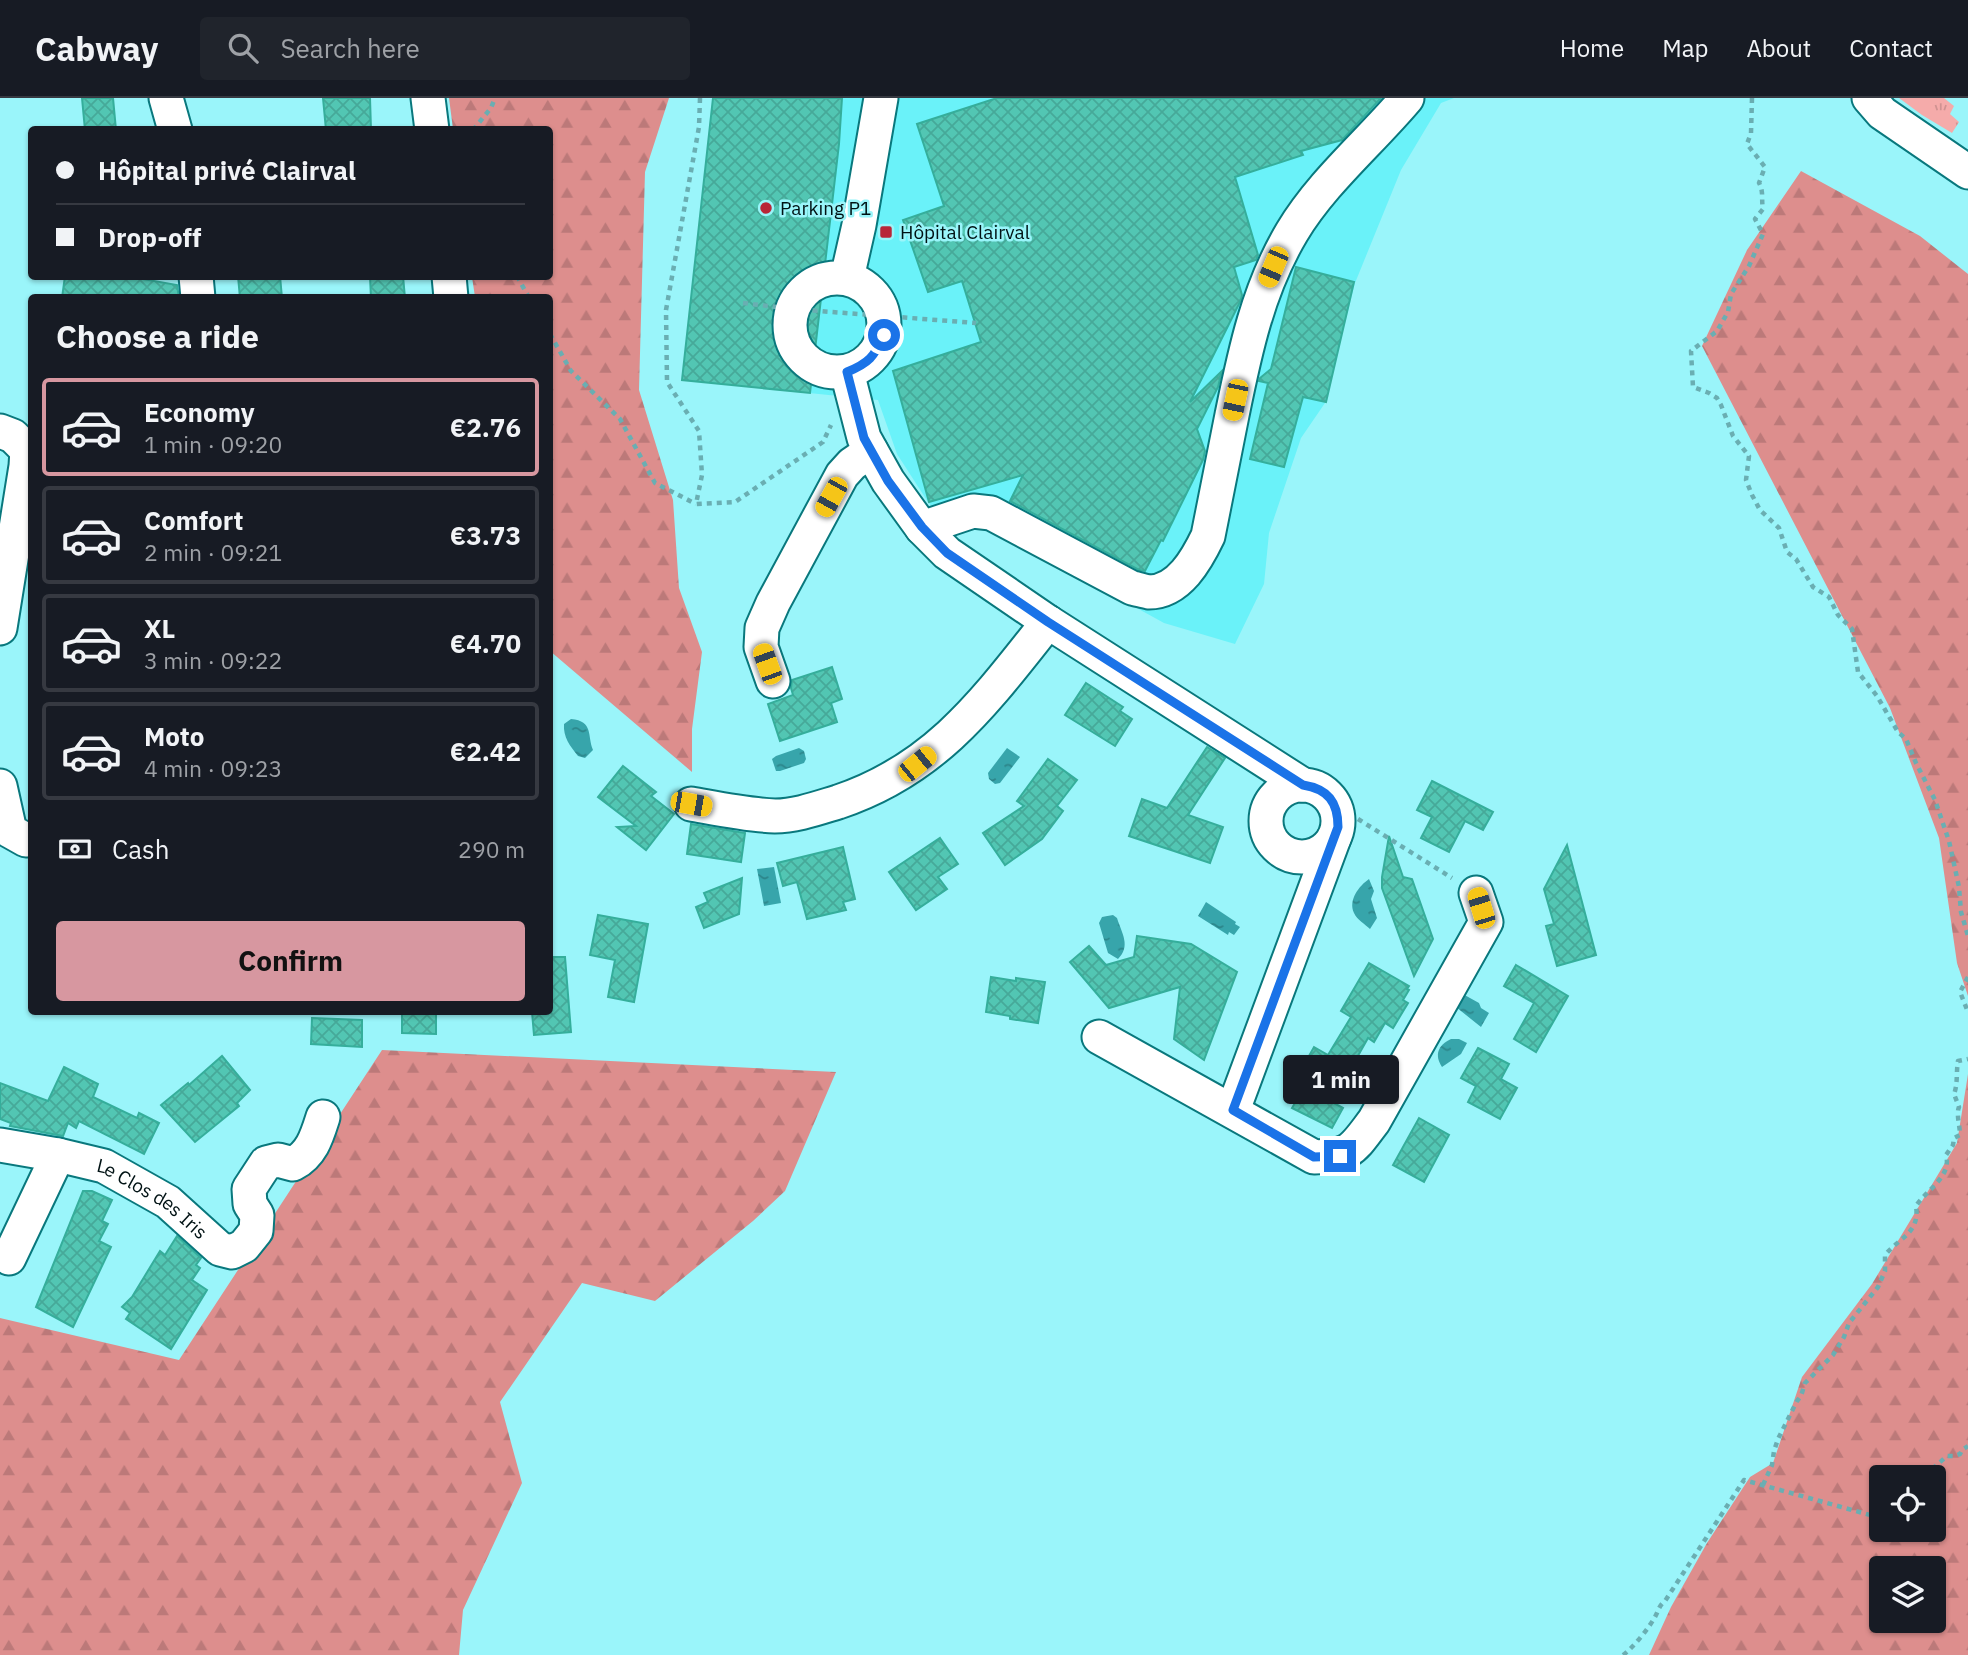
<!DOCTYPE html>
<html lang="en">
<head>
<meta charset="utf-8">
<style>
  body { margin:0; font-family:"IBM Plex Sans",sans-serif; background:#20242c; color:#f1f3f6; height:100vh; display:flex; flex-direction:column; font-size:26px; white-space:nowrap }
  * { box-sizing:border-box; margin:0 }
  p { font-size:23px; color:#9ea1a6 }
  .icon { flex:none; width:38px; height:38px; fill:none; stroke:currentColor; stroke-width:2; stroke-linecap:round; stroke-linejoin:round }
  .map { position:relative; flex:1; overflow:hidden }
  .sheet { position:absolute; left:28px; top:196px; width:525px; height:721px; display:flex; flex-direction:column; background:#171b24; border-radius:7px; box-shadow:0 2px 5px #0004 }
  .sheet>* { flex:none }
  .top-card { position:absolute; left:28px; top:28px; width:525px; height:154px; border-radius:7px; box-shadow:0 2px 5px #0004; display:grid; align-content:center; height:154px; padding:0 28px; background:#171b24 }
  .fabs { position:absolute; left:1869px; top:1367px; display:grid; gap:14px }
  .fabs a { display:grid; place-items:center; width:77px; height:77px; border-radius:7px; background:#171b24; box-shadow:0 2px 5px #0004; font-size:35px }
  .end { position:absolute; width:32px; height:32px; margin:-16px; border:9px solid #1a73e8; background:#fff; box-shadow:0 0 0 4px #fff }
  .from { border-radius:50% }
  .bubble { position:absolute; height:49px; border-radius:7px; background:#171b24; box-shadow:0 2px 5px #0004; font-size:23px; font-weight:700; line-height:49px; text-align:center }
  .car { position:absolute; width:21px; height:42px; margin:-21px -10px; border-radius:9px; box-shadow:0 0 5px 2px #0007; background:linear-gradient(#f5c518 24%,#345 0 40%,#f5c518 0 76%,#345 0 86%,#f5c518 0) }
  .top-card b { display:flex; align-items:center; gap:24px; height:66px; font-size:26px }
  .top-card b+b { border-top:2px solid #363941 }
  .top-card i { width:18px; height:18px; background:#f1f3f6 }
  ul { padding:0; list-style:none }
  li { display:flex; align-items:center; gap:21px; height:98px; margin:0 14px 10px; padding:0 14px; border:4px solid #363941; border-radius:7px }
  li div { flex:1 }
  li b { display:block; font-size:26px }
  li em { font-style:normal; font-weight:700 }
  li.on { border-color:#d797a0 }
  li>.icon { width:63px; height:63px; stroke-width:1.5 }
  h2 { padding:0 28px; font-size:32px; line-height:84px }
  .pay { display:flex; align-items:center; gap:18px; height:77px; padding:0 28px; font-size:26px }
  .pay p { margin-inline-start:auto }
  .primary-button { display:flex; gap:14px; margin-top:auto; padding:14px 28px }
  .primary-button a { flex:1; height:80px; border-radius:7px; background:#d797a0; color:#111; font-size:28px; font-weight:700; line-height:80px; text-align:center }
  header { display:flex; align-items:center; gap:42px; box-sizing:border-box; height:98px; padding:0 35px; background:#171b24; border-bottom:2px solid #363941 }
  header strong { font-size:33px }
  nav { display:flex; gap:38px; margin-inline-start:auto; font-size:24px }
  .search { width:490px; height:63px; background:#20242c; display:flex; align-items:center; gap:18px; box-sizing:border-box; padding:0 24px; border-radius:7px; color:#9ea1a6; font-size:26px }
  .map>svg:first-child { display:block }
  .built { fill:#6af2f9 }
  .grass { fill:url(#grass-tufts) }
  .forest { fill:url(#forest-firs); fill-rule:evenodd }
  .water { fill:url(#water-ripples) }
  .building { fill:url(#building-cross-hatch); stroke:#35ae9b; stroke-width:2 }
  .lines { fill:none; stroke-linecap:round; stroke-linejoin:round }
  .minor-casing { stroke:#09787d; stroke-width:37 }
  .path { stroke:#6aaeb2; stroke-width:4.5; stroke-dasharray:5 5; stroke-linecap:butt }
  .minor { stroke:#fff; stroke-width:33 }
  .route { stroke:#1a73e8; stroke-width:9 }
  .poi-dot { fill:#b82638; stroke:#9af5fa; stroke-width:2.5 }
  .labels { text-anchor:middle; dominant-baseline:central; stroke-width:5; stroke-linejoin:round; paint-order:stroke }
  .poi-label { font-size:19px; fill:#001214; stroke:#9af5fa; text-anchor:start }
  .street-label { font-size:19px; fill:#001214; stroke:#9af5fa }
</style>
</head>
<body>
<header>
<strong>Cabway</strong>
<div class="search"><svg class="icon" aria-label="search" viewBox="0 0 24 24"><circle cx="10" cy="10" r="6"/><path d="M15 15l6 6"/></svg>Search here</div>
<nav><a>Home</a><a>Map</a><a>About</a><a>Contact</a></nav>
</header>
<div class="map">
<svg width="1968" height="1557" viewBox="0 0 1968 1557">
  <defs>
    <pattern id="grass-tufts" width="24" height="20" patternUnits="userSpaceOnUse" patternTransform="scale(1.75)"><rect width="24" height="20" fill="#f5abaa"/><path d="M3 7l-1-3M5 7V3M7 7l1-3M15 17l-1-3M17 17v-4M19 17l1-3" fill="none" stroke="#d09291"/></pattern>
    <pattern id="forest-firs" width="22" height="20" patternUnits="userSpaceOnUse" patternTransform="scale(1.75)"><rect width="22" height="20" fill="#dd8e8d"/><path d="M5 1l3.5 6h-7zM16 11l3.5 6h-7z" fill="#bc7979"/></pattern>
    <pattern id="water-ripples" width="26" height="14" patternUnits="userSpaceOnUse" patternTransform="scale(1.75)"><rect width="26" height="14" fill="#37a5ab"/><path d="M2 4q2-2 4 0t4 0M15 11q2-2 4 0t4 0" fill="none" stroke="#2c858a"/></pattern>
    <pattern id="building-cross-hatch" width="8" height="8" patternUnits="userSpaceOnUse" patternTransform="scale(1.75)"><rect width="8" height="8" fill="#52c6b3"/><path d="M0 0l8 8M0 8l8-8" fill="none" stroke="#46a999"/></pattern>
  </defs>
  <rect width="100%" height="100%" fill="#9af5fa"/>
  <path class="built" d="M713,0H1454L1441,5L1401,72L1355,185L1325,305L1301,340L1269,435L1264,486L1235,546L1164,525L975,421L955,439L928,404L897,356L878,302L682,282Z"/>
  <path class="grass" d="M1899,0H1944L1954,8L1950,16L1959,24L1952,35L1922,17Z"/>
  <g class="forest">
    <path d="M449,0H669L645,74L639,292L673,402L679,490L702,554L692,631V674L550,553V200L475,199L472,179L550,178V32L453,31Z"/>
    <path d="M1801,73L1920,138L1968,176V898L1957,865L1939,740L1890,610L1702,248L1747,152Z"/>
    <path d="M382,952L836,974L785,1093L753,1123L655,1203L582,1185L500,1304L522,1385L463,1512L459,1557H0V1220L179,1262Z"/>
    <path d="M1968,976V1557H1649L1671,1509L1707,1445L1750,1379L1773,1365L1802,1279L1872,1186L1957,1045ZM1881,1379H1934V1432H1881ZM1881,1470H1934V1522H1881Z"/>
  </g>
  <g class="water">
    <path d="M571,621C594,623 587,638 593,652L585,660L578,658C570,648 563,639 564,626Z"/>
    <path d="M799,650L804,653L806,661L804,665L780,673H776L772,661L776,658Z"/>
    <path d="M1007,650L1020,659L1000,685L995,686L989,681L988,675Z"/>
    <path d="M774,769L781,805L764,808L757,771Z"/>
    <path d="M1369,781L1374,793L1371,801L1377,820L1370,831C1365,826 1357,822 1354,815C1348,802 1359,788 1369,781Z"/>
    <path d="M1206,804L1236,824L1235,826L1240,829L1234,837L1229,834L1228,837L1198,818Z"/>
    <path d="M1113,817L1117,820C1122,836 1131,848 1118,861L1108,855L1099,825L1102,819Z"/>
    <path d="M1461,895L1479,905L1481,910L1489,915L1481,929L1456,909Z"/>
    <path d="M1451,941H1459L1467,945L1461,956L1442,969C1434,957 1438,947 1451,941Z"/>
  </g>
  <g class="building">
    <path d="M82,0H113L116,32H85Z"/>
    <path d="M323,0H370L371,32H326Z"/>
    <path d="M713,0H842L839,46L810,295L682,282Z"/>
    <path d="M997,0H1381L1342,42L1301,53L1303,57L1235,79L1258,157L1256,162L1234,169L1242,197L1241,202L1190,304L1222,273L1218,289L1197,331L1205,353L1203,362L1163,443L1161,442L1145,473L1139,472L1010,403L1023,377L929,404L893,273L981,244L962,183L928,194L903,122L944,108L917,26Z"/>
    <path d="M1296,169L1354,184L1326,304L1303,299L1284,369L1250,361L1268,285L1259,283L1260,280L1271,271Z"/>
    <path d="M65,178H126L177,187L179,200H62Z"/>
    <path d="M238,178H280L282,200H240Z"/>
    <path d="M370,178H403L405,200H371Z"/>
    <path d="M832,569L842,601L831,605L837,624L780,643L768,606L793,597L791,590L792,582Z"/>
    <path d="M1086,585L1123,609L1120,613L1132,621L1115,648L1065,617Z"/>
    <path d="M1207,649L1225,660L1188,717L1223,729L1210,765L1129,738L1142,701L1167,710Z"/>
    <path d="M1048,661L1077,682L1057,708L1063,713L1042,741L1005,767L983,735L1024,708L1017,703Z"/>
    <path d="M623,668L656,694L651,698L674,716L646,752L617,729L636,728L598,699Z"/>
    <path d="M1432,683L1493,714L1483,732L1465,723L1449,754L1421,740L1432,719L1417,712Z"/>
    <path d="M691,726L745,735L741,764L687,756Z"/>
    <path d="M1389,738L1403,779L1412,781L1433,841L1414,878L1382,790V779Z"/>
    <path d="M940,740L958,766L938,779L947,791L916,812L889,774Z"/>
    <path d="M1567,747L1596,857L1557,868L1546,828L1554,826L1544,791Z"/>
    <path d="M843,749L855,801L843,804L846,812L807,821L797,784L783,788L777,765Z"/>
    <path d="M742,780L739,816L704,830L696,809L708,804L704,795Z"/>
    <path d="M598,817L648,826L634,904L608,899L615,862L590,857Z"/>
    <path d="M1137,838L1191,846L1237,874L1204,962L1174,941L1180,889L1109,910L1070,864L1089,848L1106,867L1134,859Z"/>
    <path d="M550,859H565L571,934L534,937L532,914H550Z"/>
    <path d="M1369,865L1409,888L1407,891L1409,892L1403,902L1408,905L1393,930L1385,925L1374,944L1368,940L1332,1004L1343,1010L1332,1030L1292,1010L1306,986L1296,981L1314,949L1328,957L1351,919L1341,913Z"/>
    <path d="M1516,867L1568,898L1536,954L1514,941L1534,905L1504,888Z"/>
    <path d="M991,879L1016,883V880L1045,884L1038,925L1010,921V918L986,914Z"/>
    <path d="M402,914H436V936L402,935Z"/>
    <path d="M312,920L362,922V949L311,946Z"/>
    <path d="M1478,950L1509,966L1501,981L1517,990L1500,1021L1468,1004L1476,988L1461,980Z"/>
    <path d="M222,958L250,992L237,1005L239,1008L195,1044L161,1007L188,985L189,987Z"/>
    <path d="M64,969L98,986L93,999L137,1020L139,1015L159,1025L144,1056L79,1023L76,1030L68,1025L63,1038L10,1028L11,1025L0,1021V985L48,1003Z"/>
    <path d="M1419,1020L1449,1037L1424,1084L1393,1067Z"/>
    <path d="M83,1093H92L112,1102L102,1123L108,1126L99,1143L111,1149L73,1229L36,1209Z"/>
    <path d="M177,1138L201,1160L196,1167L200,1170L192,1182L207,1192L171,1251L126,1221L130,1215L122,1209L132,1199L160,1153L165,1157Z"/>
  </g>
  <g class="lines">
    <g class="minor-casing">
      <g id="minor">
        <path d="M166,0L175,32"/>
        <path d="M428,0L432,32"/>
        <path d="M1869,0L1882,15L1968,74"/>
        <path d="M196,178L198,200"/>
        <path d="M449,178L451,200"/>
        <circle cx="837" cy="227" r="47"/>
        <path d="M847,180L859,127L881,0"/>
        <path d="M847,274L864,340L888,383L922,430L947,455L1048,524L1303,687"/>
        <path d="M0,333L13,338L27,352L26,368L0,530"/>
        <path d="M922,430L973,413L991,415L1132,490C1137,491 1144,493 1149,494C1179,494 1197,461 1208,438C1216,397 1224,357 1232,317C1245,253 1258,191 1292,134C1322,84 1369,45 1407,0"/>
        <path d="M773,583L761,549L762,530L773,505L842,377L852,366L871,353"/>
        <circle cx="1302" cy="723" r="36"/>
        <path d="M0,688L10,733L26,742L32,741"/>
        <path d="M691,706C719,711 747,717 775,718C796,718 818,710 838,704C937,671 986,602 1048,524"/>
        <path d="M1099,939L1314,1059C1352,1057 1352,1052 1374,1023L1486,824L1476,795"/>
        <path d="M1233,1012L1334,740"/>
        <path id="s1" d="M0,1047L58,1057L104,1068L168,1104L220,1151L232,1154L244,1148L256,1133L257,1117L250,1106L249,1091L266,1065L278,1062L293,1066C312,1056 317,1038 323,1019"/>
        <path d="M9,1160L58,1057"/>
      </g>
    </g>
    <g class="path">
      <path d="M700,0L699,29L666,212L667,284L699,333L702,377L696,406L735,404L823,344L831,327"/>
      <path d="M1752,0L1751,35L1747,46L1765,69L1759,85C1764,94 1761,101 1763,111L1755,121L1763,136L1749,168L1731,196L1728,214L1717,233L1691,253L1693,289L1709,295L1717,300L1721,307L1733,338L1749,358L1746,382L1752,397L1760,412L1779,430L1787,454L1796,461L1813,489L1829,499L1838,517L1852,531L1858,574L1877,598L1898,634L1906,641L1916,665L1935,702L1949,743L1959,789L1961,814L1968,838"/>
      <path d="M473,32L491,10L495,0"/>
      <path d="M517,178L529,200"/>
      <path d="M743,205L793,211L976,225"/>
      <path d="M785,211L801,188L820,176"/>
      <path d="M550,236L571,273L620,321L655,385L696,406"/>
      <path d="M1358,721L1452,780"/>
      <path d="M1968,879L1960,894L1968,914"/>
      <path d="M1927,1379L1931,1372L1947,1358H1954L1960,1356L1962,1352L1968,1348"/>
      <path d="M1763,1387L1772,1367L1774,1353L1778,1341L1797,1303L1801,1298L1805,1285L1833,1257L1844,1239L1849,1225L1878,1189L1885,1173V1157C1900,1139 1920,1135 1916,1108C1926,1092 1952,1079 1946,1057L1953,1047L1954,1040L1960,1037C1960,1028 1956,1016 1959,1009L1954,996C1958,986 1956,974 1958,963L1968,961"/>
      <path d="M1623,1557C1633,1550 1650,1529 1656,1517C1659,1511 1659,1508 1665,1503L1744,1382L1881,1420"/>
    </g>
    <use href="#minor" class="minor"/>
  </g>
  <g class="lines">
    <path class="route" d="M884,237C874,259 869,265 847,274L864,340L888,383L922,429L947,455L1048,524L1303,687C1328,691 1338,704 1338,729L1233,1012L1314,1059L1340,1058"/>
  </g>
  <g class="poi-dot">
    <circle cx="766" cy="110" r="7"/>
    <rect x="879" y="127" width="14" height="14" rx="3.5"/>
  </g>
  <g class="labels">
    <g class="poi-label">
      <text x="780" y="110">Parking P1</text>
      <text x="900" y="134">Hôpital Clairval</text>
    </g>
    <g class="street-label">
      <text stroke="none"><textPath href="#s1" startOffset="164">Le Clos des Iris</textPath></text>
    </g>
  </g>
</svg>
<div class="fabs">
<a><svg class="icon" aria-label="locate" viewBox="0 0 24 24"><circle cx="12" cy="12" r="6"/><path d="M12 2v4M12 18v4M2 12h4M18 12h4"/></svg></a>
<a><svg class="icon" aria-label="layers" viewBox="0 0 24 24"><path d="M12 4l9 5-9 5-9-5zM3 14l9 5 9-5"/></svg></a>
</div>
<i class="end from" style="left:884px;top:237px"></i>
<i class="end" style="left:1340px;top:1058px"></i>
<div class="bubble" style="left:1283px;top:957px;width:116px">1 min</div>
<i class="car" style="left:1273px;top:169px;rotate:203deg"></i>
<i class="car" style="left:1235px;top:302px;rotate:192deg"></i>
<i class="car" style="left:831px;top:399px;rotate:209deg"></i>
<i class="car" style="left:767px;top:566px;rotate:340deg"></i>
<i class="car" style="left:917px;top:666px;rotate:51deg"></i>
<i class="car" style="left:691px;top:706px;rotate:100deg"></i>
<i class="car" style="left:1481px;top:810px;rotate:343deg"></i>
<div class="top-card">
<b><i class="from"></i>Hôpital privé Clairval</b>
<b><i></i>Drop-off</b>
</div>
<section class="sheet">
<h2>Choose a ride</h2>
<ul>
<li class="on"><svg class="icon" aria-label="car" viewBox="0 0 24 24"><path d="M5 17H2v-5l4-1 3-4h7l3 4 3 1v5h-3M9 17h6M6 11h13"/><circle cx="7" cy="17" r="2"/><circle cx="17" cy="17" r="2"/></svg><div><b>Economy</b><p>1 min · 09:20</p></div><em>€2.76</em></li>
<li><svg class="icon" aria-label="car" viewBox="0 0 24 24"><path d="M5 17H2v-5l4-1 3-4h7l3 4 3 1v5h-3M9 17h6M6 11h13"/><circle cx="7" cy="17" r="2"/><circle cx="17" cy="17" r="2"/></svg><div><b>Comfort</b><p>2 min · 09:21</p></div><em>€3.73</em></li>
<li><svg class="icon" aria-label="car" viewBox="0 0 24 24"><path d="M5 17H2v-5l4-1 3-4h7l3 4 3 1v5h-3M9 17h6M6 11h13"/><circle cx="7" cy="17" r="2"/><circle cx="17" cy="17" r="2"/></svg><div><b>XL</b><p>3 min · 09:22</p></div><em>€4.70</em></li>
<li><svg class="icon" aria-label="car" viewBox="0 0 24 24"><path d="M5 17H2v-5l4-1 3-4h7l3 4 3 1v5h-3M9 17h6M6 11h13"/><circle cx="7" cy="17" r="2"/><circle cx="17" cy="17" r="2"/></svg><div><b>Moto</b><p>4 min · 09:23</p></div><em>€2.42</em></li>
</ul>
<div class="pay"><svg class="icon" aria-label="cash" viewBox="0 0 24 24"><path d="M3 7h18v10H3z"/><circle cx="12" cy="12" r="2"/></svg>Cash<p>290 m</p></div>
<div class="primary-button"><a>Confirm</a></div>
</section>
</div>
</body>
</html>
